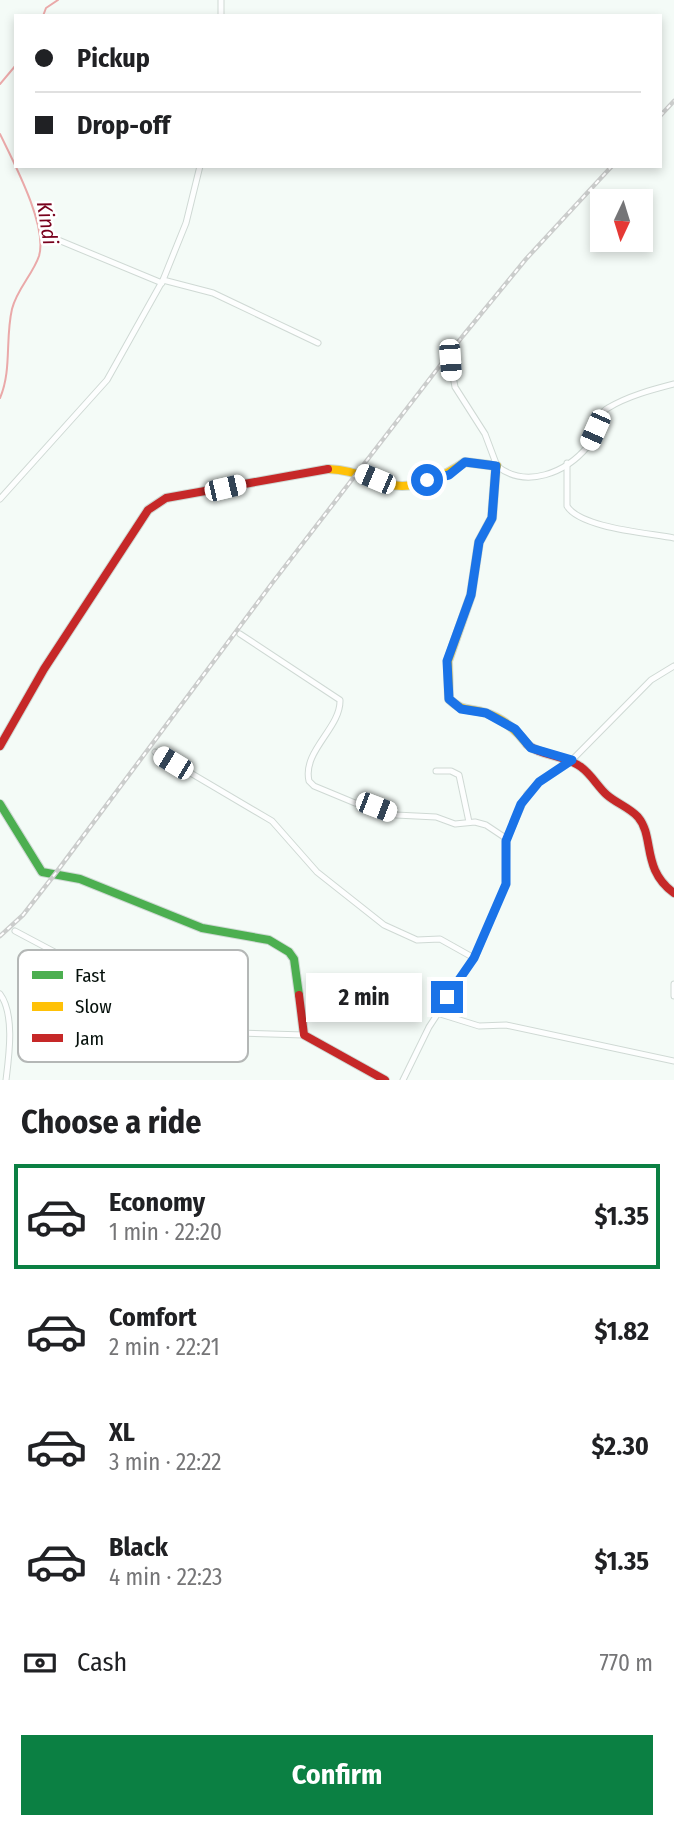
<!DOCTYPE html>
<html lang="en">
<head>
<meta charset="utf-8">
<style>
  body { margin:0; font-family:"Fira Sans Condensed",sans-serif; background:#f6f6f6; color:#202124; height:100vh; display:flex; flex-direction:column; font-size:26px; white-space:nowrap }
  * { box-sizing:border-box; margin:0 }
  p { font-size:23px; color:#757577 }
  .icon { flex:none; width:38px; height:38px; fill:none; stroke:currentColor; stroke-width:2; stroke-linecap:round; stroke-linejoin:round }
  .map { position:relative; height:1080px; overflow:hidden }
  .panel { display:flex; flex-direction:column; background:#fff; flex:1 }
  .panel>* { flex:none }
  .banner { position:absolute; left:14px; top:14px; width:648px; height:154px; border-radius:0px; box-shadow:0 4px 10px #0003; display:grid; align-content:center; height:154px; padding:0 21px; background:#fff }
  .needle { width:46px; rotate:184deg }
  .controls { position:absolute; left:590px; top:189px; display:grid; gap:14px }
  .controls a { display:grid; place-items:center; width:63px; height:63px; border-radius:0px; background:#fff; box-shadow:0 4px 10px #0003; font-size:35px }
  .end { position:absolute; width:32px; height:32px; margin:-16px; border:9px solid #1a73e8; background:#fff; box-shadow:0 0 0 4px #fff }
  .from { border-radius:50% }
  .bubble { position:absolute; height:49px; border-radius:0px; background:#fff; box-shadow:0 4px 10px #0003; font-size:23px; font-weight:700; line-height:49px; text-align:center }
  .car { position:absolute; width:21px; height:42px; margin:-21px -10px; border-radius:9px; box-shadow:0 0 5px 2px #0007; background:linear-gradient(#fff 24%,#345 0 40%,#fff 0 76%,#345 0 86%,#fff 0) }
  .banner b { display:flex; align-items:center; gap:24px; height:66px; font-size:26px }
  .banner b+b { border-top:2px solid #e0e0e0 }
  .banner i { width:18px; height:18px; background:#202124 }
  ul { padding:0; list-style:none }
  li { display:flex; align-items:center; gap:21px; height:105px; margin:0 14px 10px; padding:0 7px; border:4px solid transparent; border-radius:0px }
  li div { flex:1 }
  li b { display:block; font-size:26px }
  li em { font-style:normal; font-weight:700 }
  li.active { border-color:#0b8043 }
  li>.icon { width:63px; height:63px; stroke-width:1.5 }
  h2 { padding:0 21px; font-size:32px; line-height:84px }
  .pay { display:flex; align-items:center; gap:18px; height:77px; padding:0 21px; font-size:26px }
  .pay p { margin-inline-start:auto }
  .action { display:flex; gap:14px; margin-top:auto; padding:14px 21px }
  .action a { flex:1; height:80px; border-radius:0px; background:#0b8043; color:#fff; font-size:28px; font-weight:700; line-height:80px; text-align:center }
  .map>svg:first-child { display:block }
  .lines { fill:none; stroke-linecap:round; stroke-linejoin:round }
  .stream { stroke:#eaa9a9; stroke-width:2 }
  .street-casing { stroke:#cfd9d4; stroke-width:7 }
  .fast-casing { stroke:#cfd9d4; stroke-width:10 }
  .slow-casing { stroke:#cfd9d4; stroke-width:10 }
  .jam-casing { stroke:#cfd9d4; stroke-width:10 }
  .street { stroke:#fdfefe; stroke-width:5 }
  .fast { stroke:#4caf50; stroke-width:8 }
  .slow { stroke:#ffc107; stroke-width:8 }
  .jam { stroke:#c62828; stroke-width:8 }
  .rail-casing { stroke:#cbcdcc; stroke-width:4.5 }
  .rail { stroke:#fff; stroke-width:2; stroke-dasharray:5; stroke-linecap:butt }
  .route { stroke:#1a73e8; stroke-width:9 }
  .labels { text-anchor:middle; dominant-baseline:central; stroke-width:5; stroke-linejoin:round; paint-order:stroke }
  .water-label { font-size:21px; font-style:italic; fill:#78001c; stroke:#fff }
  .key { fill:#fff; stroke:#b4b7b6; stroke-width:2 }
  .key-label { font-size:19px; fill:#05100b }
</style>
</head>
<body>
<div class="map">
<svg width="674" height="1080" viewBox="0 0 674 1080">
  <rect width="100%" height="100%" fill="#f4fbf7"/>
  <g class="lines">
    <g class="stream">
      <path d="M43,16L46,8L58,0"/>
      <path d="M0,84L16,65"/>
      <path d="M0,134C13,161 48,226 39,256C33,274 17,289 12,309C5,339 12,370 0,398"/>
    </g>
    <g class="street-casing">
      <g id="street">
        <path d="M221,16V0"/>
        <path d="M51,237L162,283"/>
        <path d="M163,280L213,293L318,343"/>
        <path d="M450,360L455,387L485,434L497,466C526,489 566,473 588,446C596,435 595,415 608,408C628,396 651,390 674,384"/>
        <path d="M567,463V506C580,528 649,533 674,538"/>
        <path d="M0,499L107,380L163,280L186,223L200,166"/>
        <path d="M240,634L340,700C341,728 302,751 309,781L314,786L355,803L396,815L436,817L455,824L475,822L486,825L507,839"/>
        <path d="M155,752L272,821L317,872L384,925L417,940L440,939L474,958"/>
        <path d="M436,771H451L459,775L469,822"/>
        <path d="M15,931L98,975L158,1019L173,1026L201,1032L304,1035"/>
        <path d="M674,984V996"/>
        <path d="M0,994C15,1014 9,1056 6,1080"/>
        <path d="M437,1013L479,1026L506,1025L674,1061"/>
        <path d="M403,1080L429,1027L476,955L506,884L507,839L527,794L539,782L572,760L651,680L674,666"/>
      </g>
    </g>
    <g class="fast-casing">
      <path id="fast" d="M0,804L42,872L80,879L202,928L269,940L289,952L294,959L299,995"/>
    </g>
    <g class="slow-casing">
      <g id="slow">
        <path d="M496,466L492,518L479,542L471,595L448,661L449,699C464,713 468,707 486,713C502,718 517,731 527,744"/>
        <path d="M328,469C355,470 363,478 387,484C414,491 443,477 465,462L497,466"/>
      </g>
    </g>
    <g class="jam-casing">
      <g id="jam">
        <path d="M527,744C537,755 568,756 581,767C591,774 598,787 607,795C616,803 630,808 638,817C655,837 641,869 674,893"/>
        <path d="M0,746L44,669L148,510L166,498L328,469"/>
        <path d="M299,995L304,1035L385,1080"/>
      </g>
    </g>
    <use href="#street" class="street"/>
    <use href="#fast" class="fast"/>
    <use href="#slow" class="slow"/>
    <use href="#jam" class="jam"/>
    <g class="rail-casing">
      <g id="rail">
        <path d="M660,116L674,101"/>
        <path d="M0,936L23,915L55,874L273,582L462,337L526,259L612,166"/>
      </g>
    </g>
    <use href="#rail" class="rail"/>
  </g>
  <g class="lines">
    <path class="route" d="M427,480L449,475L465,462L496,466L492,518L479,542L471,595L447,661L449,699L461,709L486,713L515,729L531,748L572,760L539,782L521,804L506,841V884L474,958L447,997"/>
  </g>
  <g class="labels">
    <g class="water-label">
      <text transform="translate(47 223) rotate(81)">Kindi</text>
    </g>
  </g>
  <rect x="18" y="950" width="230" height="112" rx="10" class="key"/>
  <rect x="32" y="971" width="31" height="8" fill="#4caf50"/>
  <rect x="32" y="1002" width="31" height="9" fill="#ffc107"/>
  <rect x="32" y="1034" width="31" height="8" fill="#c62828"/>
  <g class="key-label">
    <text x="75" y="982">Fast</text>
    <text x="75" y="1013">Slow</text>
    <text x="75" y="1045">Jam</text>
  </g>
</svg>
<div class="controls">
<a><svg class="needle" viewBox="-14 -14 28 28"><path d="M0-13l5 13h-10z" fill="#e53935"/><path d="M0 13l5-13h-10z" fill="#757577"/></svg></a>
</div>
<i class="end from" style="left:427px;top:480px"></i>
<i class="end" style="left:447px;top:997px"></i>
<div class="bubble" style="left:306px;top:973px;width:116px">2 min</div>
<i class="car" style="left:450px;top:360px;rotate:176deg"></i>
<i class="car" style="left:595px;top:430px;rotate:204deg"></i>
<i class="car" style="left:375px;top:479px;rotate:293deg"></i>
<i class="car" style="left:225px;top:488px;rotate:77deg"></i>
<i class="car" style="left:173px;top:763px;rotate:301deg"></i>
<i class="car" style="left:376px;top:807px;rotate:111deg"></i>
<div class="banner">
<b><i class="from"></i>Pickup</b>
<b><i></i>Drop-off</b>
</div>
</div>
<section class="panel">
<h2>Choose a ride</h2>
<ul>
<li class="active"><svg class="icon" aria-label="car" viewBox="0 0 24 24"><path d="M5 17H2v-5l4-1 3-4h7l3 4 3 1v5h-3M9 17h6M6 11h13"/><circle cx="7" cy="17" r="2"/><circle cx="17" cy="17" r="2"/></svg><div><b>Economy</b><p>1 min · 22:20</p></div><em>$1.35</em></li>
<li><svg class="icon" aria-label="car" viewBox="0 0 24 24"><path d="M5 17H2v-5l4-1 3-4h7l3 4 3 1v5h-3M9 17h6M6 11h13"/><circle cx="7" cy="17" r="2"/><circle cx="17" cy="17" r="2"/></svg><div><b>Comfort</b><p>2 min · 22:21</p></div><em>$1.82</em></li>
<li><svg class="icon" aria-label="car" viewBox="0 0 24 24"><path d="M5 17H2v-5l4-1 3-4h7l3 4 3 1v5h-3M9 17h6M6 11h13"/><circle cx="7" cy="17" r="2"/><circle cx="17" cy="17" r="2"/></svg><div><b>XL</b><p>3 min · 22:22</p></div><em>$2.30</em></li>
<li><svg class="icon" aria-label="car" viewBox="0 0 24 24"><path d="M5 17H2v-5l4-1 3-4h7l3 4 3 1v5h-3M9 17h6M6 11h13"/><circle cx="7" cy="17" r="2"/><circle cx="17" cy="17" r="2"/></svg><div><b>Black</b><p>4 min · 22:23</p></div><em>$1.35</em></li>
</ul>
<div class="pay"><svg class="icon" aria-label="cash" viewBox="0 0 24 24"><path d="M3 7h18v10H3z"/><circle cx="12" cy="12" r="2"/></svg>Cash<p>770 m</p></div>
<div class="action"><a>Confirm</a></div>
</section>
</body>
</html>
